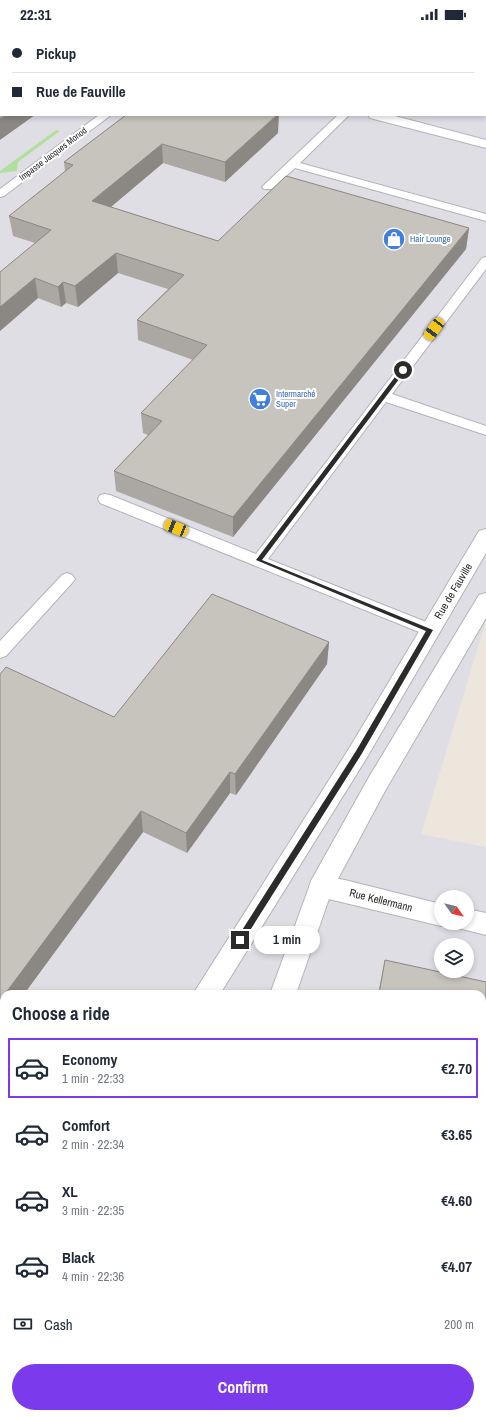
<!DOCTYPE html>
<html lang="en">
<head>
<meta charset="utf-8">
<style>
  body { margin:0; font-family:"Archivo Narrow",sans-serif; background:#f6f6f7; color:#1f2937; height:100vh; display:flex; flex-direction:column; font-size:15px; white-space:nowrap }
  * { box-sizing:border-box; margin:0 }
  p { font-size:13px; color:#747a83 }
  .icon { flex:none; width:22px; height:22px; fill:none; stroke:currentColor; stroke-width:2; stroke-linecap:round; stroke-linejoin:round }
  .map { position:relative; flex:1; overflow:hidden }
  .side { position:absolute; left:0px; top:962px; width:486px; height:428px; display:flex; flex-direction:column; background:#fff; border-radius:12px 12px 0 0; box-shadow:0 2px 6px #0003 }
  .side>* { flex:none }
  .guide { position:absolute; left:0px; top:0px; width:486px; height:88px; box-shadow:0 2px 6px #0003; display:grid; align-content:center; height:88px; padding:0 12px; background:#fff }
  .needle { width:26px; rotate:124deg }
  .tools { position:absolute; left:434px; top:862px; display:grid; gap:8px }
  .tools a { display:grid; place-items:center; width:40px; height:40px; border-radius:50%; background:#fff; box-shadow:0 2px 6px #0003; font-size:20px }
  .end { position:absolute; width:18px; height:18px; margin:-9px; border:5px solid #2b2b2b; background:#fff; box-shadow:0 0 0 2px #fff }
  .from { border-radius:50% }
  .bubble { position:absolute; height:28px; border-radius:14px; background:#fff; box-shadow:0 2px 6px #0003; font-size:13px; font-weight:700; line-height:28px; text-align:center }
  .car { position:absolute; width:12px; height:24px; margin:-12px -6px; border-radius:5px; box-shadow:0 0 3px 1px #0007; background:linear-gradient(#f5c518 24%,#345 0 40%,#f5c518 0 76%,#345 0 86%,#f5c518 0) }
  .guide b { display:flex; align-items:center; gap:14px; height:38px; font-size:15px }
  .guide b+b { border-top:1px solid #e0e1e3 }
  .guide i { width:10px; height:10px; background:#1f2937 }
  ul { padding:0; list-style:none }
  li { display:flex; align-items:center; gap:12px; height:60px; margin:0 8px 6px; padding:0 4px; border:2px solid transparent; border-radius:0px }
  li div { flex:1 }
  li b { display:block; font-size:15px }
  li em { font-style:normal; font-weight:700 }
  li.selected { border-color:#7c3aed }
  li>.icon { width:36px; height:36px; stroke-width:1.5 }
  h2 { padding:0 12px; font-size:18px; line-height:48px }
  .pay { display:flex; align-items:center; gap:10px; height:44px; padding:0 12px; font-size:15px }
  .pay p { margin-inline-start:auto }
  .primary-button { display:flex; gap:8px; margin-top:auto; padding:8px 12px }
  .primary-button a { flex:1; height:46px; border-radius:24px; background:#7c3aed; color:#fff; font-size:16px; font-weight:700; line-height:46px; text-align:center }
  .status { display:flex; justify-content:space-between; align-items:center; height:28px; padding:0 20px; background:#fff; direction:ltr }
  .status svg { height:11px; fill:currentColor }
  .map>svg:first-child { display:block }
  .industrial { fill:#e0dee5; fill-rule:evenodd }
  .green { fill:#b1df9d }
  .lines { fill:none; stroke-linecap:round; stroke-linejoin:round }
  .lane-casing { stroke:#b1b3bd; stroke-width:2 }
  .street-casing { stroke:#b1b3bd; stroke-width:2 }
  .secondary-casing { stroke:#b1b3bd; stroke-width:2 }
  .lane { fill:#fff; fill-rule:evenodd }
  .street { fill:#fff; fill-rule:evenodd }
  .secondary { fill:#fff; fill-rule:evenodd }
  .wall { fill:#aba8a3 }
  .shaded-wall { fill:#8b8884 }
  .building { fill:#c7c3bd; stroke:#8b8884 }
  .route { fill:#2b2b2b }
  .labels { text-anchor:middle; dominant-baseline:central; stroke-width:4; stroke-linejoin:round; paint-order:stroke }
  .far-street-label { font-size:9px; fill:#2b2b2b; stroke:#fff }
  .far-shop-label { font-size:9px; fill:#366cbe; stroke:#fff; text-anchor:start }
  .street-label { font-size:11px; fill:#2b2b2b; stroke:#fff }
</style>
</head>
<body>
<div class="status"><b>22:31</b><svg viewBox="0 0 49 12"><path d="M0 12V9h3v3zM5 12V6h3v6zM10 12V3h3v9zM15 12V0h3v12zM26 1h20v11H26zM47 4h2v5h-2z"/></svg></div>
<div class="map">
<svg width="486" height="1390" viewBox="0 0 486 1390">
  <rect width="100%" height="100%" fill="#ece6dd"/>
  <path class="industrial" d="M0,0H486V593L421,806L486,819V1390H0ZM1,1H485V87H1ZM441,869H467V895H441ZM441,917H467V943H441ZM4,966H482V1386H4Z"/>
  <path class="green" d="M56,102L60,103L18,134L17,143L0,145V143Z"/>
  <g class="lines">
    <g class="lane-casing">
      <g id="lane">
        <path d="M152,0H165L166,1H153Z"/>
        <rect x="485" y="45" width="1" height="7"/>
        <path d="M99,87H111L4,168L0,169V161Z"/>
        <path d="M338,87H349L300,135L486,186V193L295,140L272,161H264L262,159L264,157Z"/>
        <path d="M486,229V241L392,366L486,398V407L386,374L268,531L436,598L438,602L436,606L430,608L424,606L100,475L98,471L100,467L105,466L110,467L256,526L482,230Z"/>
        <path d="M67,545L72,547L75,551L72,555L6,628L0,630V613L62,547Z"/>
      </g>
    </g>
    <g class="street-casing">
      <g id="street">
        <rect x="199" y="0" width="12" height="1"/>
        <path d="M321,848L345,852L441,876V895H449L441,898L312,867L309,859L312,851Z"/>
        <path d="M467,881L486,885V907L458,900L456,895H467Z"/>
        <path d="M482,1363L486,1365V1390H471L469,1386H482Z"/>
      </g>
    </g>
    <g class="secondary-casing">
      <g id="secondary">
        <path d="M41,0H55L56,1H42Z"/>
        <path d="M368,87H391L486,112V120L370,90Z"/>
        <path d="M486,501V525L366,731L220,966H193L350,719L479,503Z"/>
        <path d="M486,565V590L385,763L332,862L296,966H270L312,851L369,749L479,567Z"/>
        <path d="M4,1185V1217L0,1219V1187Z"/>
        <path d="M266,1386H298L297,1390H265Z"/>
      </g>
    </g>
    <use href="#lane" class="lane"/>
    <use href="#street" class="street"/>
    <use href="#secondary" class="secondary"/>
  </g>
  <g class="wall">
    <path d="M244,0H338L336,1H245Z"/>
    <path d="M401,0H486V38H485V1H401Z"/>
    <path d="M126,87L278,105L225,154L163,135L111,179L218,213L469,200L466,221L233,509L116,463L114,443L148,407L143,405L141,385L193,332L138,312L137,292L168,261L118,245L78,279L66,275L61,279L38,270L0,303L35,215L13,208L9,188L65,144L64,134Z"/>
    <path d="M329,614L327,636L236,767L230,765L187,825L143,804L24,966H4V994L0,999V646L114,689Z"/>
    <path d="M385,932L486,954V1175L482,1174V966H378Z"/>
  </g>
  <g class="shaded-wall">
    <path d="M326,0H338L336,1H325Z"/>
    <path d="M5,87H35L0,112V91Z"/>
    <path d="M277,87H279L278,105L225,154V134Z"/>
    <path d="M162,116L163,135L94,193L92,173Z"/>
    <path d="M469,200L466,221L233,509V489Z"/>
    <path d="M116,225L118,245L78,279L75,258Z"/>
    <path d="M35,250L38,270L0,303V279Z"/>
    <path d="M63,254L66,275L61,279L58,259Z"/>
    <path d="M329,614L327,636L236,767L235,746Z"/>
    <path d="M230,744V765L187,825L186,805Z"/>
    <path d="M141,783L143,804L24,966H5Z"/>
    <path d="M4,967V994L0,999V972Z"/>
  </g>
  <g class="building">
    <path d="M247,0H302L272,1H247Z"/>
    <path d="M413,0H486V16H485V1H414Z"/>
    <path d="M0,8H1V87H5L0,91Z"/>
    <path d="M126,87H277L225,134L162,116L92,173L218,213L286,148L469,200L233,489L114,443L162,393L141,385L207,317L137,292L184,247L116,225L75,258L63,254L58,259L35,250L0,279V244L51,202L9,188L73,137L64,134Z"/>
    <path d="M212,566L329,614L235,746L230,744L186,805L141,783L5,966H4V967L0,972V646L6,639L114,689Z"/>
    <path d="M385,932L486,954V1160L482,1159V966H379Z"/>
  </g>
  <path class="route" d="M401,341L406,342L262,532L433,602L361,727L242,915L240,916L236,912L237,910L356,723L426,603L256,532Z"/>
  <defs>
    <g id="shop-disc" transform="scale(1.15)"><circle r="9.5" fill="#3f7fe0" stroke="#fff"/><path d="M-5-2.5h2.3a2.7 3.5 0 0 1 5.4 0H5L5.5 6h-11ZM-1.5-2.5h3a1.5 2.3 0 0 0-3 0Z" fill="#fff"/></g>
    <g id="supermarket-disc" transform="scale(1.15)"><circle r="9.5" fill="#3f7fe0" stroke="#fff"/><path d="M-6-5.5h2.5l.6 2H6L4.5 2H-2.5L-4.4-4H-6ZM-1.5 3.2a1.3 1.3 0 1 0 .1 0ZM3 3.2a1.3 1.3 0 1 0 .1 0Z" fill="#fff"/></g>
  </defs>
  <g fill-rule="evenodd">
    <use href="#shop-disc" x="394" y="211"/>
    <use href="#supermarket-disc" x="260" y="371"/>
  </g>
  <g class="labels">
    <g class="far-street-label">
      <text transform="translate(53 126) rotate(-37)">Impasse Jacques Monod</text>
    </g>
    <g class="far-shop-label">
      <text x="410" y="211">Hair Lounge</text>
      <text x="276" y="366">Intermarché<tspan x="276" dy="10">Super</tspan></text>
    </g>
    <g class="street-label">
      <text transform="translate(453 563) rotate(-59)">Rue de Fauville</text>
      <text transform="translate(381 872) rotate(14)">Rue Kellermann</text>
    </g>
  </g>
</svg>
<div class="tools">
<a><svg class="needle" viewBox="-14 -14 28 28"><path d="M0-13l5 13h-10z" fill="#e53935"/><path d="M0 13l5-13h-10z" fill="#747a83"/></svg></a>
<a><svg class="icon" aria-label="layers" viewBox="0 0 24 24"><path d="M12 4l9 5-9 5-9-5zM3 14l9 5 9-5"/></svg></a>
</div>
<i class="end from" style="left:403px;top:342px"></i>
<i class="end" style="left:240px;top:912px"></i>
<div class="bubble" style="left:254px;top:898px;width:66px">1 min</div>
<i class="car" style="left:434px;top:301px;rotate:217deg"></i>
<i class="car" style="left:176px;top:500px;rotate:292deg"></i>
<div class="guide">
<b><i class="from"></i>Pickup</b>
<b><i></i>Rue de Fauville</b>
</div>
<section class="side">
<h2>Choose a ride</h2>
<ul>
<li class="selected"><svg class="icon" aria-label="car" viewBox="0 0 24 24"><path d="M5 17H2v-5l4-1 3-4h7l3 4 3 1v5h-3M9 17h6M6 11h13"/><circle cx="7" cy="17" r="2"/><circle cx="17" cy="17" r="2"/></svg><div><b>Economy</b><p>1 min · 22:33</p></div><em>€2.70</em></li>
<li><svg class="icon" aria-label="car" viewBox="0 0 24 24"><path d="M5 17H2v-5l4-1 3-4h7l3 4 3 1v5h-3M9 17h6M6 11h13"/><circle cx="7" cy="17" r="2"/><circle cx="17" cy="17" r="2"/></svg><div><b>Comfort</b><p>2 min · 22:34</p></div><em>€3.65</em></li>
<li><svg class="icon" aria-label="car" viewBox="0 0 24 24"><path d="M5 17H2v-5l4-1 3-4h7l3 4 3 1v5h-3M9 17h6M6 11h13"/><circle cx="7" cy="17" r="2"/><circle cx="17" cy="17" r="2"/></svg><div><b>XL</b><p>3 min · 22:35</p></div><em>€4.60</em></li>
<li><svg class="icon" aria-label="car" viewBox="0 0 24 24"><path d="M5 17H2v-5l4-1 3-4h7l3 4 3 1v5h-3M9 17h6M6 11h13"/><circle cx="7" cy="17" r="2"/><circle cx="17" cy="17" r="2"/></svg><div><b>Black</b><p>4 min · 22:36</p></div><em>€4.07</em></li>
</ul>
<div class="pay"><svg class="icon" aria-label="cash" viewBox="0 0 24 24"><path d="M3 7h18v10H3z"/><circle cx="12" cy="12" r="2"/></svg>Cash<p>200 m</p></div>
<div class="primary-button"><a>Confirm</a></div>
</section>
</div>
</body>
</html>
